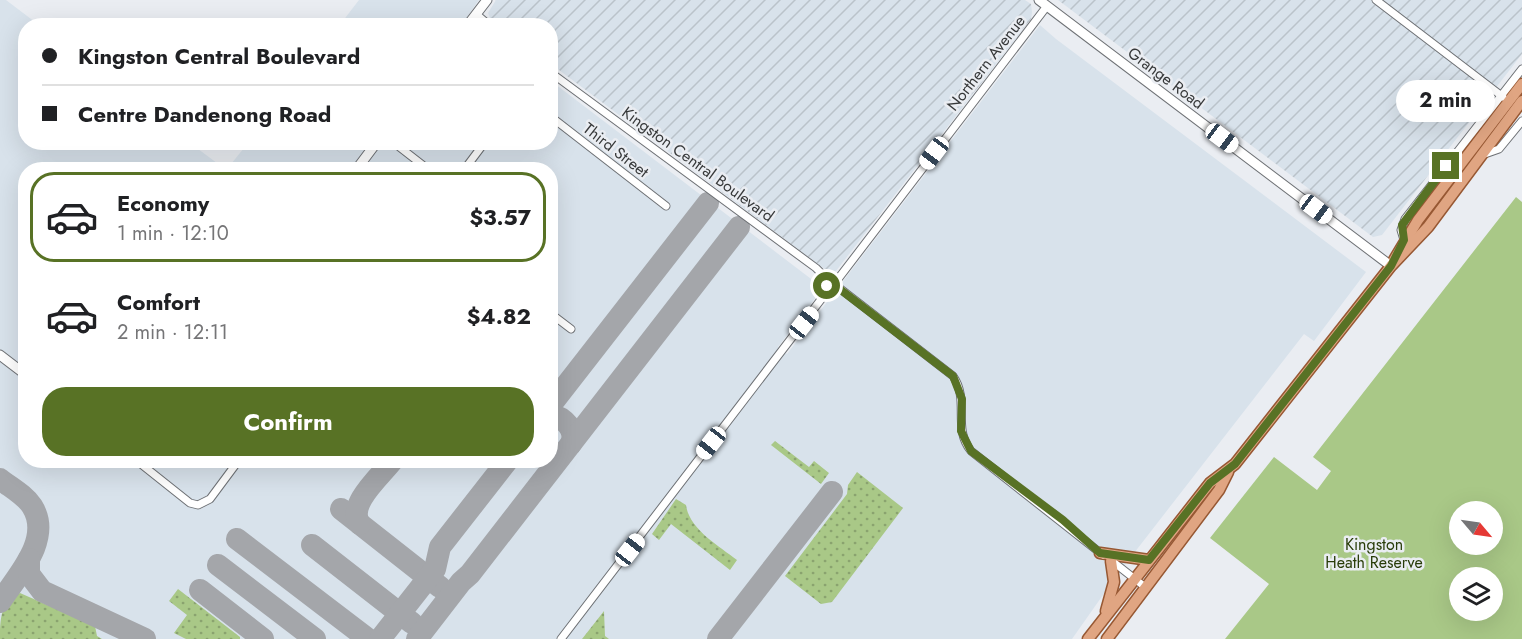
<!DOCTYPE html>
<html lang="en">
<head>
<meta charset="utf-8">
<style>
  body { margin:0; font-family:Jost,sans-serif; background:#f2f2f2; color:#202124; height:100vh; display:flex; flex-direction:column; font-size:22px; white-space:nowrap }
  * { box-sizing:border-box; margin:0 }
  p { font-size:20px; color:#757577 }
  .icon { flex:none; width:33px; height:33px; fill:none; stroke:currentColor; stroke-width:2; stroke-linecap:round; stroke-linejoin:round }
  .map { position:relative; flex:1; overflow:hidden }
  .details { position:absolute; left:18px; top:162px; width:540px; height:306px; display:flex; flex-direction:column; background:#fff; border-radius:24px; box-shadow:0 6px 24px #0002 }
  .details>* { flex:none }
  .guide { position:absolute; left:18px; top:18px; width:540px; height:132px; border-radius:24px; box-shadow:0 6px 24px #0002; display:grid; align-content:center; height:132px; padding:0 24px; background:#fff }
  .needle { width:39px; rotate:119deg }
  .tools { position:absolute; left:1449px; top:501px; display:grid; gap:12px }
  .tools a { display:grid; place-items:center; width:54px; height:54px; border-radius:50%; background:#fff; box-shadow:0 6px 24px #0002; font-size:30px }
  .end { position:absolute; width:27px; height:27px; margin:-14px; border:8px solid #587225; background:#fff; box-shadow:0 0 0 3px #fff }
  .from { border-radius:50% }
  .bubble { position:absolute; height:42px; border-radius:21px; background:#fff; box-shadow:0 6px 24px #0002; font-size:20px; font-weight:700; line-height:42px; text-align:center }
  .car { position:absolute; width:18px; height:36px; margin:-18px -9px; border-radius:8px; box-shadow:0 0 4px 2px #0007; background:linear-gradient(#fff 24%,#345 0 40%,#fff 0 76%,#345 0 86%,#fff 0) }
  .guide b { display:flex; align-items:center; gap:21px; height:57px; font-size:22px }
  .guide b+b { border-top:2px solid #e0e0e0 }
  .guide i { width:15px; height:15px; background:#202124 }
  ul { padding:10px 0 0; list-style:none }
  li { display:flex; align-items:center; gap:18px; height:90px; margin:0 12px 9px; padding:0 12px; border:3px solid transparent; border-radius:24px }
  li div { flex:1 }
  li b { display:block; font-size:22px }
  li em { font-style:normal; font-weight:700 }
  li.current { border-color:#587225 }
  li>.icon { width:54px; height:54px; stroke-width:1.5 }
  .action { display:flex; gap:12px; margin-top:auto; padding:12px 24px }
  .action a { flex:1; height:69px; border-radius:24px; background:#587225; color:#fff; font-size:24px; font-weight:700; line-height:69px; text-align:center }
  .map>svg:first-child { display:block }
  .built { fill:#d8e2eb }
  .industrial { fill:url(#industrial-furrows) }
  .grass { fill:url(#grass-dots) }
  .green { fill:#a9c887; fill-rule:evenodd }
  .lines { fill:none; stroke-linecap:round; stroke-linejoin:round }
  .taxiway { stroke:#a4a6aa; stroke-width:22 }
  .street-casing { stroke:#6e7175; stroke-width:9 }
  .secondary-casing { stroke:#6e7175; stroke-width:11 }
  .primary-casing { stroke:#975833; stroke-width:13 }
  .street { stroke:#fff; stroke-width:7 }
  .secondary { stroke:#fff; stroke-width:9 }
  .primary { stroke:#e0a582; stroke-width:10 }
  .route { stroke:#587225; stroke-width:8 }
  .labels { text-anchor:middle; dominant-baseline:central; stroke-width:5; stroke-linejoin:round; paint-order:stroke }
  .street-label { font-size:16px; fill:#37393a; stroke:#eaedf2 }
  .park-label { font-size:16px; fill:#283c08; stroke:#eaedf2 }
</style>
</head>
<body>
<div class="map">
<svg width="1522" height="639" viewBox="0 0 1522 639">
  <defs>
    <pattern id="industrial-furrows" width="10" height="10" patternUnits="userSpaceOnUse" patternTransform="scale(1.5)"><rect width="10" height="10" fill="#d8e2eb"/><path d="M-1 1l2-2M0 10L10 0M9 11l2-2" fill="none" stroke="#bac3ca"/></pattern>
    <pattern id="grass-dots" width="8" height="8" patternUnits="userSpaceOnUse" patternTransform="scale(1.5)"><rect width="8" height="8" fill="#a9c887"/><path d="M2 2h.1M6 6h.1" fill="none" stroke="#8aa36f" stroke-width="1.8" stroke-linecap="round"/></pattern>
  </defs>
  <rect width="100%" height="100%" fill="#eaedf2"/>
  <g class="built">
    <path d="M0,0H6L39,25L26,26V142L190,143L225,169L26,170V460H550V170L227,169L248,143L550,142L551,81L823,288L778,347L787,354L1040,25L1056,39L1366,272L1314,341L1304,334L1117,575L1072,639H0Z"/>
    <path d="M359,0H479L467,17L478,25L339,26Z"/>
  </g>
  <g class="industrial">
    <path d="M496,0H1025L1031,4L1032,12L1031,19L836,271L830,273L551,64L550,26L499,25L491,20L488,13Z"/>
    <path d="M1058,0H1522V54L1382,235L1373,237Z"/>
  </g>
  <g class="grass">
    <path d="M775,441L809,467L814,461L829,473L821,484L771,445Z"/>
    <path d="M857,472L903,508L832,602L821,604L785,576L847,494L848,485Z"/>
    <path d="M676,499L686,505C689,529 719,546 737,560L730,570L671,524L659,540L652,534Z"/>
    <path d="M178,589L240,637V639H186L174,633L187,615L169,601Z"/>
    <path d="M20,593L95,626L97,636L102,639H0C0,622 0,599 20,593Z"/>
    <path d="M604,611L605,636L609,639H582Z"/>
  </g>
  <path class="green" d="M1516,197L1522,202V639H1225L1269,584L1210,538L1274,457L1317,490L1331,471L1313,457ZM1460,512H1492V544H1460ZM1460,578H1492V610H1460Z"/>
  <g class="lines">
    <g class="taxiway">
      <path d="M550,406L708,203"/>
      <path d="M550,414C564,417 577,430 571,444"/>
      <path d="M0,479C10,487 25,495 32,506C53,539 17,576 0,602"/>
      <path d="M341,509L440,587"/>
      <path d="M360,524C346,505 381,476 393,460"/>
      <path d="M237,539L368,639"/>
      <path d="M312,545L412,623"/>
      <path d="M29,559V574L42,591L145,639"/>
      <path d="M218,565L315,639"/>
      <path d="M200,590L263,639"/>
      <path d="M380,639L435,569L440,547L508,460"/>
      <path d="M417,639L461,582L470,574L739,227"/>
      <path d="M718,639L832,492"/>
    </g>
    <g class="street-casing">
      <g id="street">
        <path d="M1376,0L1503,97"/>
        <path d="M476,14L490,26"/>
        <path d="M550,72L816,268L828,280"/>
        <path d="M550,116L666,206"/>
        <path d="M393,142L429,170"/>
        <path d="M1482,155L1499,149L1522,121"/>
        <path d="M464,170L485,142"/>
        <path d="M1404,240L1401,230L1405,219L1522,69"/>
        <path d="M838,279L1047,6"/>
        <path d="M838,287L953,376C970,400 952,428 971,451L1103,555"/>
        <path d="M550,313L571,329"/>
        <path d="M136,460L190,503L198,505L210,499L239,460"/>
        <path d="M1112,561L1145,587"/>
        <path d="M561,639L829,289"/>
      </g>
    </g>
    <g class="secondary-casing">
      <g id="secondary">
        <path d="M1039,0L1391,266"/>
        <path d="M467,26L487,0"/>
        <path d="M356,170L377,142"/>
        <path d="M0,355L26,375"/>
      </g>
    </g>
    <g class="primary-casing">
      <g id="primary">
        <path d="M1394,260L1418,220L1522,84"/>
        <path d="M1100,553L1149,560"/>
        <path d="M1106,611L1114,582L1111,561"/>
        <path d="M1088,639L1210,483L1235,464L1391,266L1428,227L1522,101"/>
        <path d="M1107,639L1219,490L1228,472"/>
      </g>
    </g>
    <use href="#street" class="street"/>
    <use href="#secondary" class="secondary"/>
    <use href="#primary" class="primary"/>
  </g>
  <g class="lines">
    <path class="route" d="M827,286L831,290L837,287L953,376L962,399L961,431L971,451L1063,520L1100,553L1149,560L1210,483L1235,464L1391,266L1404,240L1402,225L1446,166"/>
  </g>
  <g class="labels">
    <g class="street-label">
      <text transform="translate(986 63) rotate(-52)">Northern Avenue</text>
      <text transform="translate(1166 78) rotate(37)">Grange Road</text>
      <text transform="translate(616 150) rotate(38)">Third Street</text>
      <text transform="translate(698 164) rotate(36)">Kingston Central Boulevard</text>
    </g>
    <g class="park-label">
      <text x="1374" y="544">Kingston<tspan x="1374" dy="18">Heath Reserve</tspan></text>
    </g>
  </g>
</svg>
<div class="tools">
<a><svg class="needle" viewBox="-14 -14 28 28"><path d="M0-13l5 13h-10z" fill="#e53935"/><path d="M0 13l5-13h-10z" fill="#757577"/></svg></a>
<a><svg class="icon" aria-label="layers" viewBox="0 0 24 24"><path d="M12 4l9 5-9 5-9-5zM3 14l9 5 9-5"/></svg></a>
</div>
<i class="end from" style="left:827px;top:286px"></i>
<i class="end" style="left:1446px;top:166px"></i>
<div class="bubble" style="left:1396px;top:80px;width:99px">2 min</div>
<i class="car" style="left:1222px;top:138px;rotate:127deg"></i>
<i class="car" style="left:934px;top:153px;rotate:217deg"></i>
<i class="car" style="left:1316px;top:209px;rotate:127deg"></i>
<i class="car" style="left:804px;top:323px;rotate:38deg"></i>
<i class="car" style="left:711px;top:443px;rotate:218deg"></i>
<i class="car" style="left:630px;top:550px;rotate:38deg"></i>
<div class="guide">
<b><i class="from"></i>Kingston Central Boulevard</b>
<b><i></i>Centre Dandenong Road</b>
</div>
<section class="details">
<ul>
<li class="current"><svg class="icon" aria-label="car" viewBox="0 0 24 24"><path d="M5 17H2v-5l4-1 3-4h7l3 4 3 1v5h-3M9 17h6M6 11h13"/><circle cx="7" cy="17" r="2"/><circle cx="17" cy="17" r="2"/></svg><div><b>Economy</b><p>1 min · 12:10</p></div><em>$3.57</em></li>
<li><svg class="icon" aria-label="car" viewBox="0 0 24 24"><path d="M5 17H2v-5l4-1 3-4h7l3 4 3 1v5h-3M9 17h6M6 11h13"/><circle cx="7" cy="17" r="2"/><circle cx="17" cy="17" r="2"/></svg><div><b>Comfort</b><p>2 min · 12:11</p></div><em>$4.82</em></li>
</ul>
<div class="action"><a>Confirm</a></div>
</section>
</div>
</body>
</html>
